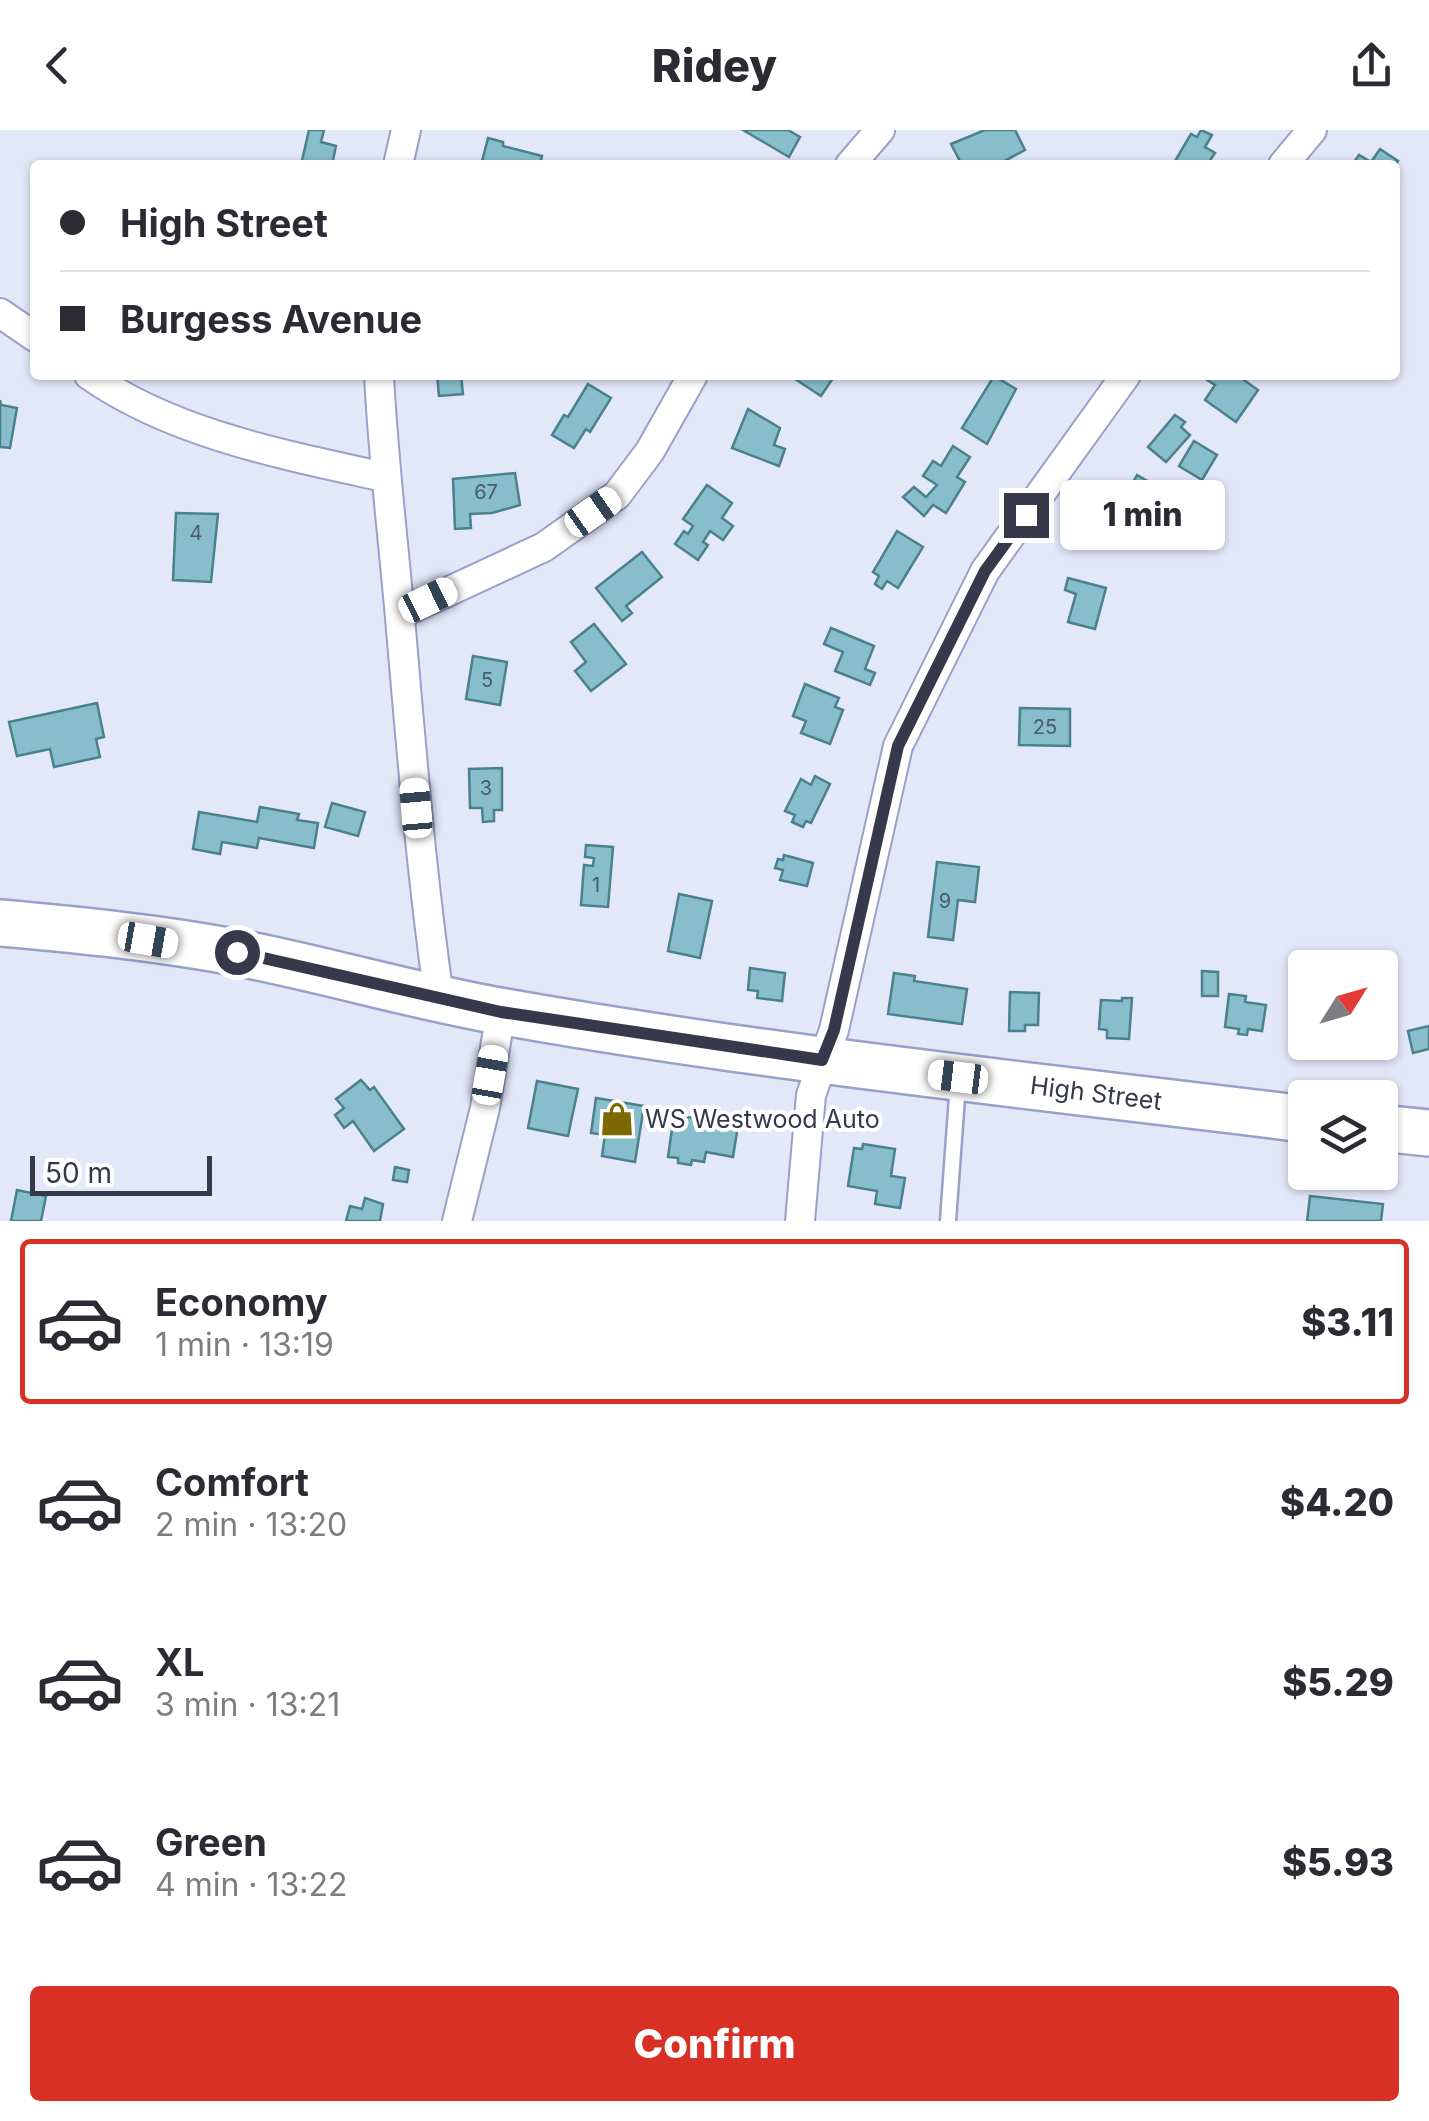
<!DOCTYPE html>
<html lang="en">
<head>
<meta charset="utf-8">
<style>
  body { margin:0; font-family:Inter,sans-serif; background:#f2f2f3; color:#2b2b33; height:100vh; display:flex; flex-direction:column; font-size:38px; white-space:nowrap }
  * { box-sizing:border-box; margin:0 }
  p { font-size:32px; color:#7c7c81 }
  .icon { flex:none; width:55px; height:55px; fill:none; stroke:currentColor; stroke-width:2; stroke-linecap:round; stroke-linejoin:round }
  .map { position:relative; height:1091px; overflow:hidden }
  .panel { display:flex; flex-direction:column; background:#fff; flex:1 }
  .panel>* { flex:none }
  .guide { position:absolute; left:30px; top:30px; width:1370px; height:220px; border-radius:10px; box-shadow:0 2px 8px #0004; display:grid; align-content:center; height:220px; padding:0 30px; background:#fff }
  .needle { width:65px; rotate:53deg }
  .buttons { position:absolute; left:1288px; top:820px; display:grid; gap:20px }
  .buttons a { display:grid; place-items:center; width:110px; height:110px; border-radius:10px; background:#fff; box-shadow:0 2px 8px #0004; font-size:50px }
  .scale { position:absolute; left:30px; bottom:25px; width:182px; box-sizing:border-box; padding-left:10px; border:5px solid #353949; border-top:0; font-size:28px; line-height:35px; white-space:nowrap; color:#353949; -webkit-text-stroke:8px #fff; paint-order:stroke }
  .end { position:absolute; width:45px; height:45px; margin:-22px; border:12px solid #353949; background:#fff; box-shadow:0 0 0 5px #fff }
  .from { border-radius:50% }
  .bubble { position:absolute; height:70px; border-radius:10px; background:#fff; box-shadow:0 2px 8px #0004; font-size:32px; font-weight:800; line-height:70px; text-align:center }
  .car { position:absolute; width:30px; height:60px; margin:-30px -15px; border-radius:12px; box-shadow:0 0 8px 2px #0007; background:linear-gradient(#fff 24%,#345 0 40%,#fff 0 76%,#345 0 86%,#fff 0) }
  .guide b { display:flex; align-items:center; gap:35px; height:95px; font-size:38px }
  .guide b+b { border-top:2px solid #e1e1e2 }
  .guide i { width:25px; height:25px; background:#2b2b33 }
  ul { padding:18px 0 0; list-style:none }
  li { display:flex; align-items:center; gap:30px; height:165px; margin:0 20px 15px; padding:0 10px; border:5px solid transparent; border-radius:10px }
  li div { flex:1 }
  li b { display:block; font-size:38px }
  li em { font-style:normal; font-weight:800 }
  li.current { border-color:#d93025 }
  li>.icon { width:90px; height:90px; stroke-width:1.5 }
  .action { display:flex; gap:20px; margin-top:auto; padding:20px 30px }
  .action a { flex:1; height:115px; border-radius:10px; background:#d93025; color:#fff; font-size:40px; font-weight:800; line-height:115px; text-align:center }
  header { display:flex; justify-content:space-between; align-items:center; height:130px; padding:0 30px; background:#fff; font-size:45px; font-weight:800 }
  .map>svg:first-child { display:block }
  .building { fill:#88becb; stroke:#4b808d; stroke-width:2.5 }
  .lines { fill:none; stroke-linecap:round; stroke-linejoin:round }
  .lane-casing { stroke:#97a1c9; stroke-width:19 }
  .street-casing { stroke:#97a1c9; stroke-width:32 }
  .primary-casing { stroke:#97a1c9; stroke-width:50 }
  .lane { stroke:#fff; stroke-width:14 }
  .street { stroke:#fff; stroke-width:28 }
  .primary { stroke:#fff; stroke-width:45 }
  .route { stroke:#353949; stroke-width:12 }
  .labels { text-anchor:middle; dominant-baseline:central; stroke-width:8; stroke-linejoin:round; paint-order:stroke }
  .number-label { font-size:20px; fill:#4a5a6a }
  .street-label { font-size:25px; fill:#353949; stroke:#fff }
  .poi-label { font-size:25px; fill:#353949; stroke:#fff; text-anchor:start }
</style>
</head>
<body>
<header><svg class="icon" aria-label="back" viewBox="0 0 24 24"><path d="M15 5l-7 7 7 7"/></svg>Ridey<svg class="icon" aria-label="share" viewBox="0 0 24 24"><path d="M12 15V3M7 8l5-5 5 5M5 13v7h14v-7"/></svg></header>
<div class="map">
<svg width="1429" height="1091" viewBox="0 0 1429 1091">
  <rect width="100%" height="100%" fill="#e3e8f9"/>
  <g class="building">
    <path d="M309,0H324L321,12L336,16L332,35H301Z"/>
    <path d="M743,0H788L800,7L789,27Z"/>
    <path d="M985,0H1015L1025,20L997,35H962L951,14Z"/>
    <path d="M1201,0L1212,5L1205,17L1215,23L1207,35H1182L1175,31L1191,4L1197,7Z"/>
    <path d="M488,8L503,12V16L542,26L540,35H481Z"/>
    <path d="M1380,19L1398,31L1395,36L1352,35L1359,25L1371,32Z"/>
    <path d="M437,245H461L463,264L439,266Z"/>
    <path d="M789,245H835L821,266Z"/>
    <path d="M1211,245H1237L1258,260L1236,292L1205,270L1215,255L1207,250Z"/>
    <path d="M994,246L1016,259L987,314L962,298Z"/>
    <path d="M588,254L611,268L590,302L586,299L574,318L552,305L564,285L568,287Z"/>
    <path d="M0,270L1,275L17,278L10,318L0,317Z"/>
    <path d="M748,279L780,298L774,315L785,319L779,336L732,318Z"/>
    <path d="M1175,285L1185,292L1181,297L1190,305L1166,332L1148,317Z"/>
    <path d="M1194,311L1217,325L1202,350L1179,336Z"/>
    <path d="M953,316L970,327L957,347L965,352L946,383L933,375L924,386L903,367L914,357L926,367L937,355L923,346L933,331L941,336Z"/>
    <path d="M515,343L520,375L492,383L470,384L471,398L455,399L453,349Z"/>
    <path d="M1137,345L1156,356L1150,367L1131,356Z"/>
    <path d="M1104,353L1134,369L1116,403L1085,387Z"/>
    <path d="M707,355L732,373L722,388L733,396L723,410L710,401L703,412L708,415L698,430L675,414L684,401L688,404L693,396L683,389Z"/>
    <path d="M176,383L218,384L211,452L173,450Z"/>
    <path d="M897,401L923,417L898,458L887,451L882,459L875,454L879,446L873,442Z"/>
    <path d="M642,422L662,447L626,476L632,483L622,491L596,458Z"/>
    <path d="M1068,448L1106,458L1095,499L1068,492L1076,464L1065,460Z"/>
    <path d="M594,494L626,534L591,561L575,541L586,532L571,512Z"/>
    <path d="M831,498L874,516L865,539L875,543L870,555L835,541L843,522L824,514Z"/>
    <path d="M473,526L507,532L500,575L466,569Z"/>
    <path d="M805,554L839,568L835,577L843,580L830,614L801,603L806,591L793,586Z"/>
    <path d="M97,573L104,607L96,609L100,627L54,637L50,619L17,626L9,592Z"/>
    <path d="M1020,578L1070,579V616L1019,615Z"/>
    <path d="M502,638V680H494V691L483,692L482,678H470L469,639Z"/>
    <path d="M815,646L830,654L811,693L806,691L803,697L792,692L795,685L785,681L801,649L811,655Z"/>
    <path d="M332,673L365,682L358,706L325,697Z"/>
    <path d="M260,677L299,684L297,690L318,693L314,718L259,708L257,718L222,712L220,724L193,719L199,682L257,692Z"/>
    <path d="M586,715L613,717L608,777L581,775L584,735L593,736L594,728L585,727Z"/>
    <path d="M784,725L813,733L807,756L780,750L783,740L775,738L778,729L783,730Z"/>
    <path d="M937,732L979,737L975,772L958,770L953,810L928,807Z"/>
    <path d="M679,764L712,771L700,828L668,821Z"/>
    <path d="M750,838L785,843L782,871L757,868L758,861L748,860Z"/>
    <path d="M1202,841L1218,842V866H1202Z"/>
    <path d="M894,843L915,846L914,851L967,859L962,894L888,884Z"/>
    <path d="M1010,862L1039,863L1038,895H1025V901H1009Z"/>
    <path d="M1229,864L1246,866L1245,872L1266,875L1262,901L1248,899L1247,905L1238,904L1239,899L1225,897Z"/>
    <path d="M1122,868H1132L1129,909L1107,908V900L1099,899L1101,870L1122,871Z"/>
    <path d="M1429,896V919L1413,923L1408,901Z"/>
    <path d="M361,950L370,960L374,957L404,999L374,1021L353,991L344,998L335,985L344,978L336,969Z"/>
    <path d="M537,951L578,959L568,1006L528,998Z"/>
    <path d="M596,968L644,976L635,1032L602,1026L605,1005L591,1003Z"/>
    <path d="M674,985L738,995L733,1027L706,1022L704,1032L692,1030L691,1035L678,1033V1028L668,1027Z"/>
    <path d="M863,1014L895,1019L891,1046L905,1048L900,1078L875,1074L877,1061L848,1056L854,1018L862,1019Z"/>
    <path d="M395,1037L409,1040L407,1052L393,1050Z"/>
    <path d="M17,1060L46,1066L41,1091H11Z"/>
    <path d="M1310,1066L1383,1074L1381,1091H1307Z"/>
    <path d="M365,1068L383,1074L380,1091H346L350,1076L362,1079Z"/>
  </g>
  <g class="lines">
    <g class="lane-casing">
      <path id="lane" d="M948,1091L958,953"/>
    </g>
    <g class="street-casing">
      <g id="street">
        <path d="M398,35L406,0"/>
        <path d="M850,35L880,0"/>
        <path d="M1283,35L1312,0"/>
        <path d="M0,183L35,207"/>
        <path d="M89,245C173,304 285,325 384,347"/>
        <path d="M379,245C383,327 393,407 400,488C411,615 421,741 439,867"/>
        <path d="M400,484L544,417L617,365L650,321L693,245"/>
        <path d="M457,1091L485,978L501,882"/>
        <path d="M800,1091L811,965L834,900L898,616L985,441L1126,245"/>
      </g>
    </g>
    <g class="primary-casing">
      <g id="primary">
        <path d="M0,793C80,800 160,808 239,823C328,840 416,867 505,882C770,929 1038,956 1305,989"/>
        <path d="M1380,998L1429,1003"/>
      </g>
    </g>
    <use href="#lane" class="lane"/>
    <use href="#street" class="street"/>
    <use href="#primary" class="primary"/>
  </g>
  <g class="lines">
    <path class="route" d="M237,822L501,882L822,930L834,900L898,616L985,441L1026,385"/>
  </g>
  <defs>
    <g id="shop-bare" transform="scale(2.7)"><path d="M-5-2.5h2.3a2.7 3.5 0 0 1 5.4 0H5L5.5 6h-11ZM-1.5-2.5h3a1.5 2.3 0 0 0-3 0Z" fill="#7e6800" stroke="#fff" stroke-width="2.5" paint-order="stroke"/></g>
  </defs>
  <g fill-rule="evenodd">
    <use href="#shop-bare" x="617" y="989"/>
  </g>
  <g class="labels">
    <g class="number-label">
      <text x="486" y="362">67</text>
      <text x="196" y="403">4</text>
      <text x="487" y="550">5</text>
      <text x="1045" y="597">25</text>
      <text x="486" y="658">3</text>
      <text x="596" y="755">1</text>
      <text x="945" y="771">9</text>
    </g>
    <g class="street-label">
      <text transform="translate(1096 963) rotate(7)">High Street</text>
    </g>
    <g class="poi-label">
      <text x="645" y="989">WS Westwood Auto</text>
    </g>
  </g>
</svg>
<div class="buttons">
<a><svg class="needle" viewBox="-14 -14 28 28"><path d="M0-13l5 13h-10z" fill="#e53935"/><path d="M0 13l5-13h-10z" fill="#7c7c81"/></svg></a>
<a><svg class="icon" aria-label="layers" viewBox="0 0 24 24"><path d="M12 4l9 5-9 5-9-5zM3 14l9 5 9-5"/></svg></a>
</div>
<div class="scale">50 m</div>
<i class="end from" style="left:237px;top:822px"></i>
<i class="end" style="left:1026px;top:385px"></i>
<div class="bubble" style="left:1060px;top:350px;width:165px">1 min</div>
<i class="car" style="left:593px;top:382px;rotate:55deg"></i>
<i class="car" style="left:428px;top:470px;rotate:64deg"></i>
<i class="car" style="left:416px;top:678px;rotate:355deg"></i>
<i class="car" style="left:148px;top:810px;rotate:100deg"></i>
<i class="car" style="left:490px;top:945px;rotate:10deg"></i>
<i class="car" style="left:958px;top:947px;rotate:277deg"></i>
<div class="guide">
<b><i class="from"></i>High Street</b>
<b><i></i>Burgess Avenue</b>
</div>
</div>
<section class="panel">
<ul>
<li class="current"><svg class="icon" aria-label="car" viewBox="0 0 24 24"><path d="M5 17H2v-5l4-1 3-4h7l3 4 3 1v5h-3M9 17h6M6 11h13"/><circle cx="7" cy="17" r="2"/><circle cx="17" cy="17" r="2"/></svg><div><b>Economy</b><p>1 min · 13:19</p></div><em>$3.11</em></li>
<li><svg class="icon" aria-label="car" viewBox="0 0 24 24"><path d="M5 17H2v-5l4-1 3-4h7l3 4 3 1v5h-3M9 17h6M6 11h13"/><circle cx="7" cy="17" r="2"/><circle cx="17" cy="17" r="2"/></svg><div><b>Comfort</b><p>2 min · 13:20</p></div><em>$4.20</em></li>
<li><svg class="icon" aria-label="car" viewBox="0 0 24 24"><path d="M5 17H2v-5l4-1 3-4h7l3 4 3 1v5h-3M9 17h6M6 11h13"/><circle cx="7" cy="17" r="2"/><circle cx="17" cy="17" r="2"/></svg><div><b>XL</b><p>3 min · 13:21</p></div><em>$5.29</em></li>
<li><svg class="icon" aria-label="car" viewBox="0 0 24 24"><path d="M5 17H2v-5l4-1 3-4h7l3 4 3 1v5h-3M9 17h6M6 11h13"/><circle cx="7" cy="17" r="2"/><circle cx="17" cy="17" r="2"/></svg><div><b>Green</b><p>4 min · 13:22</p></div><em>$5.93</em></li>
</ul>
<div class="action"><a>Confirm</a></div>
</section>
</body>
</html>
